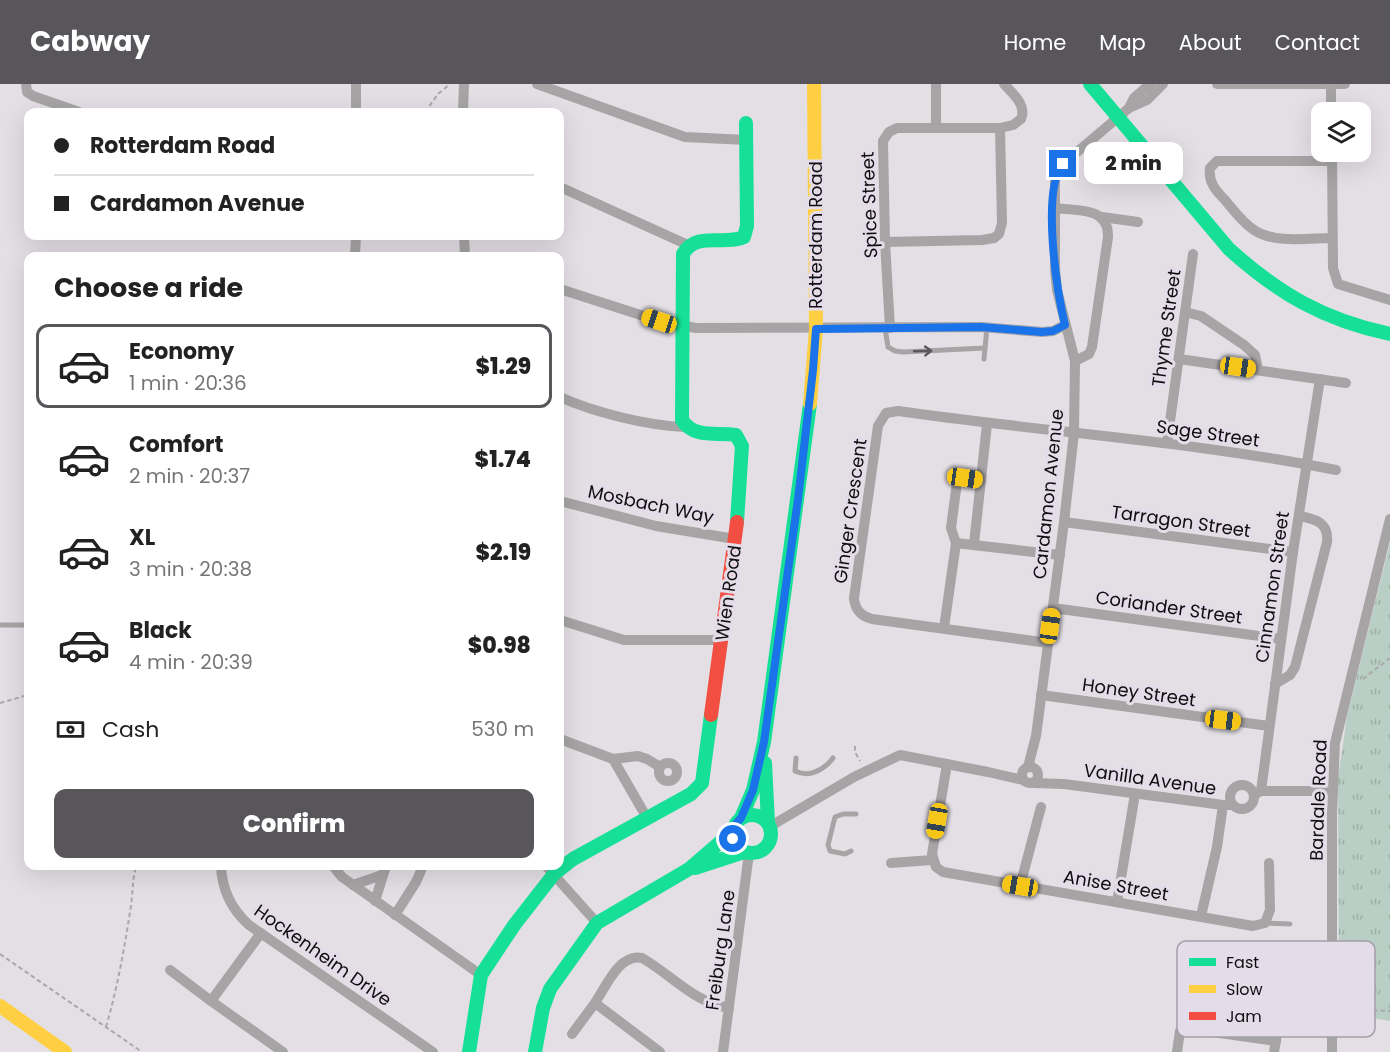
<!DOCTYPE html>
<html lang="en">
<head>
<meta charset="utf-8">
<style>
  body { margin:0; font-family:Poppins,sans-serif; background:#f2f2f2; color:#222; height:100vh; display:flex; flex-direction:column; font-size:22px; white-space:nowrap }
  * { box-sizing:border-box; margin:0 }
  p { font-size:20px; color:#767676 }
  .icon { flex:none; width:33px; height:33px; fill:none; stroke:currentColor; stroke-width:2; stroke-linecap:round; stroke-linejoin:round }
  .map { position:relative; flex:1; overflow:hidden }
  .drawer { position:absolute; left:24px; top:168px; width:540px; height:618px; display:flex; flex-direction:column; background:#fff; border-radius:12px; box-shadow:0 6px 24px #0002 }
  .drawer>* { flex:none }
  .top-card { position:absolute; left:24px; top:24px; width:540px; height:132px; border-radius:12px; box-shadow:0 6px 24px #0002; display:grid; align-content:center; height:132px; padding:0 30px; background:#fff }
  .tools { position:absolute; left:1311px; top:18px; display:grid; gap:12px }
  .tools a { display:grid; place-items:center; width:60px; height:60px; border-radius:12px; background:#fff; box-shadow:0 6px 24px #0002; font-size:30px }
  .end { position:absolute; width:27px; height:27px; margin:-14px; border:8px solid #1a73e8; background:#fff; box-shadow:0 0 0 3px #fff }
  .from { border-radius:50% }
  .bubble { position:absolute; height:42px; border-radius:12px; background:#fff; box-shadow:0 6px 24px #0002; font-size:20px; font-weight:800; line-height:42px; text-align:center }
  .car { position:absolute; width:18px; height:36px; margin:-18px -9px; border-radius:8px; box-shadow:0 0 4px 2px #0007; background:linear-gradient(#f5c518 24%,#345 0 40%,#f5c518 0 76%,#345 0 86%,#f5c518 0) }
  .top-card b { display:flex; align-items:center; gap:21px; height:57px; font-size:22px }
  .top-card b+b { border-top:2px solid #e0e0e0 }
  .top-card i { width:15px; height:15px; background:#222 }
  ul { padding:0; list-style:none }
  li { display:flex; align-items:center; gap:18px; height:84px; margin:0 12px 9px; padding:0 18px; border:3px solid transparent; border-radius:12px }
  li div { flex:1 }
  li b { display:block; font-size:22px }
  li em { font-style:normal; font-weight:800 }
  li.active { border-color:#59565b }
  li>.icon { width:54px; height:54px; stroke-width:1.5 }
  h2 { padding:0 30px; font-size:27px; line-height:72px }
  .pay { display:flex; align-items:center; gap:15px; height:66px; padding:0 30px; font-size:22px }
  .pay p { margin-inline-start:auto }
  .action { display:flex; gap:12px; margin-top:auto; padding:12px 30px }
  .action a { flex:1; height:69px; border-radius:12px; background:#59565b; color:#fff; font-size:24px; font-weight:800; line-height:69px; text-align:center }
  header { display:flex; align-items:center; gap:36px; box-sizing:border-box; height:84px; padding:0 30px; background:#59565b; color:#fff }
  header strong { font-size:28px }
  nav { display:flex; gap:33px; margin-inline-start:auto; font-size:21px }
  .map>svg:first-child { display:block }
  .grass { fill:url(#grass-tufts) }
  .lines { fill:none; stroke-linecap:round; stroke-linejoin:round }
  .path { stroke:#aaa8aa; stroke-width:2; stroke-dasharray:4.5 3; stroke-linecap:butt }
  .lane { stroke:#a7a4a5; stroke-width:5 }
  .street { stroke:#a7a4a5; stroke-width:10 }
  .fast { stroke:#16e098; stroke-width:14 }
  .slow { stroke:#ffcf43; stroke-width:14 }
  .jam { stroke:#f24e42; stroke-width:14 }
  .oneway { stroke:#5b585b }
  .route { stroke:#1a73e8; stroke-width:8 }
  .labels { text-anchor:middle; dominant-baseline:central; stroke-width:6; stroke-linejoin:round; paint-order:stroke }
  .street-label { font-size:18px; fill:#0f0d11; stroke:#e4dce8 }
  .key { fill:#e4dce8; stroke:#a49ea8; stroke-width:1.5 }
  .key-label { font-size:16px; fill:#0f0d11 }
</style>
</head>
<body>
<header>
<strong>Cabway</strong>
<nav><a>Home</a><a>Map</a><a>About</a><a>Contact</a></nav>
</header>
<div class="map">
<svg width="1390" height="968" viewBox="0 0 1390 968">
  <defs>
    <pattern id="grass-tufts" width="24" height="20" patternUnits="userSpaceOnUse" patternTransform="scale(1.5)"><rect width="24" height="20" fill="#b9cec4"/><path d="M3 7l-1-3M5 7V3M7 7l1-3M15 17l-1-3M17 17v-4M19 17l1-3" fill="none" stroke="#9eb0a7"/></pattern>
  </defs>
  <rect width="100%" height="100%" fill="#e3dfe5"/>
  <path class="grass" d="M1390,459V937L1339,928L1338,695L1347,632Z"/>
  <g class="lines">
    <g class="path">
      <path d="M425,28L438,10L450,0"/>
      <path d="M1363,595L1390,574"/>
      <path d="M0,619L28,611"/>
      <path d="M855,662V668L860,677"/>
      <path d="M0,870L142,968"/>
      <path d="M1343,924L1357,926L1390,927"/>
      <path d="M106,943C117,905 124,867 130,828C133,812 132,797 136,782"/>
    </g>
    <g class="lane">
      <path d="M885,244L888,263L895,267L903,268L985,264L987,243"/>
      <path d="M984,275L985,264"/>
      <path d="M0,541H28"/>
      <path d="M796,674L795,687C809,694 824,686 833,674"/>
      <path d="M851,767L845,770L830,767L828,761L835,733L843,730H856"/>
      <path d="M1265,839L1290,840"/>
    </g>
    <g class="street">
      <path d="M26,0L27,8L33,12L79,28"/>
      <path d="M537,0L685,53L746,56"/>
      <path d="M936,0V44"/>
      <path d="M1217,0H1345"/>
      <path d="M1331,0V28"/>
      <path d="M1129,24L1147,16L1163,0"/>
      <path d="M356,28V0"/>
      <path d="M463,28L464,0"/>
      <path d="M1332,68L1333,184L1338,200L1390,216"/>
      <path d="M1332,77H1217L1210,84C1208,98 1216,107 1225,116C1234,127 1243,139 1254,146C1275,160 1309,154 1332,154"/>
      <path d="M560,103L688,161"/>
      <path d="M1053,124C1076,127 1109,122 1108,153L1092,263L1089,270L1075,277"/>
      <path d="M1102,133L1138,138"/>
      <path d="M464,152L465,172"/>
      <path d="M885,158L982,156L994,154L999,150L1002,139L1000,44"/>
      <path d="M355,172L356,152"/>
      <path d="M560,205L659,237L696,244L981,243L1042,248L1053,247L1065,241"/>
      <path d="M1185,228L1201,232L1244,261L1255,271L1258,285"/>
      <path d="M890,244L885,158L883,57L889,48L897,44H1000L1013,41L1021,35C1027,21 1013,10 1004,0"/>
      <path d="M1179,275L1346,299"/>
      <path d="M560,313C593,328 648,342 685,343"/>
      <path d="M1167,359L1193,170"/>
      <path d="M560,417L656,442L735,455"/>
      <path d="M1064,438L1293,468"/>
      <path d="M956,459L1060,471"/>
      <path d="M974,460L987,340"/>
      <path d="M1053,524L1281,555"/>
      <path d="M560,536L624,556H721"/>
      <path d="M944,544L956,459L951,444L957,398L963,393L981,396"/>
      <path d="M1048,559L872,535C861,532 855,526 854,514L878,342L886,329L898,327C1044,348 1191,357 1336,386"/>
      <path d="M1275,600L1290,591L1295,583L1327,458C1329,438 1315,435 1299,432"/>
      <path d="M1041,611L1269,642"/>
      <path d="M560,655L613,675L638,672L647,675L660,683"/>
      <path d="M613,675L647,734"/>
      <circle cx="668" cy="688" r="9"/>
      <path d="M947,680L932,770L936,783L943,788L1253,842L1265,839L1270,826L1269,779"/>
      <circle cx="1030" cy="691" r="8"/>
      <path d="M1028,683L1036,652L1064,438L1074,349L1075,277L1057,206L1055,185V95L1063,80L1129,24L1134,14L1150,0"/>
      <path d="M1034,699L1064,700L1223,721H1232"/>
      <circle cx="1242" cy="713" r="12"/>
      <path d="M1261,707H1332"/>
      <path d="M1254,711L1261,707L1293,468L1320,295"/>
      <path d="M769,743L854,693L900,671L988,688L1023,696"/>
      <path d="M891,779L932,776"/>
      <path d="M221,782C222,806 231,825 249,841L433,968"/>
      <path d="M333,782L342,793L481,891"/>
      <path d="M546,782L597,839"/>
      <path d="M353,801L382,791"/>
      <path d="M1020,802L1041,723"/>
      <path d="M375,817L386,782"/>
      <path d="M1117,818L1135,710"/>
      <path d="M395,831L416,798L423,782"/>
      <path d="M1201,832L1217,763L1223,721"/>
      <path d="M261,849L211,917L283,968"/>
      <path d="M170,886L211,917"/>
      <path d="M572,950L595,919"/>
      <path d="M660,968L595,919C606,903 619,869 642,874C672,891 693,918 729,924"/>
      <path d="M723,968L749,769"/>
      <path d="M1177,968L1180,947L1184,944L1276,957"/>
      <path d="M1274,968L1277,950"/>
      <path d="M1332,968V730L1335,659L1390,435"/>
    </g>
    <g class="fast">
      <path d="M1090,0L1229,165C1279,210 1324,236 1390,250"/>
      <path d="M737,438L742,362L736,351C717,348 694,355 682,336L683,170C696,147 723,162 744,153L747,142L746,39"/>
      <path d="M765,679L768,739"/>
      <circle cx="752" cy="750" r="19"/>
      <path d="M741,734L753,706L764,658L810,320"/>
      <path d="M695,784L744,768"/>
      <path d="M469,968L481,891L515,840L554,790L573,775L691,710L702,699L711,631"/>
      <path d="M535,968L543,924L550,905L597,839L689,785L733,747"/>
    </g>
    <g class="slow">
      <path d="M810,320L816,245L814,0"/>
      <path d="M0,922L65,968"/>
    </g>
    <path class="jam" d="M711,631L737,438"/>
  </g>
  <defs><path id="oneway-shaft" d="M-6 0H5M1.5-3L5.5 0L1.5 3" fill="none" stroke-width="1.6" stroke-linecap="round" stroke-linejoin="round" transform="scale(1.5)"/></defs>
  <use class="oneway" href="#oneway-shaft" transform="translate(923 267) rotate(-2)"/>
  <g class="lines">
    <path class="route" d="M733,755L734,742L741,734L753,706L764,658L798,415L813,286L816,245L981,243L1042,248L1053,247L1065,241C1057,208 1041,106 1063,80"/>
  </g>
  <g class="labels">
    <g class="street-label">
      <text transform="translate(869 121) rotate(-92)">Spice Street</text>
      <text transform="translate(815 151) rotate(-90)">Rotterdam Road</text>
      <text transform="translate(1166 244) rotate(-82)">Thyme Street</text>
      <text transform="translate(1208 349) rotate(8)">Sage Street</text>
      <text transform="translate(1048 410) rotate(-84)">Cardamon Avenue</text>
      <text transform="translate(651 420) rotate(12)">Mosbach Way</text>
      <text transform="translate(850 427) rotate(-82)">Ginger Crescent</text>
      <text transform="translate(1181 437) rotate(8)">Tarragon Street</text>
      <text transform="translate(1272 503) rotate(-82)">Cinnamon Street</text>
      <text transform="translate(728 509) rotate(-82)">Wien Road</text>
      <text transform="translate(1169 523) rotate(8)">Coriander Street</text>
      <text transform="translate(1139 608) rotate(8)">Honey Street</text>
      <text transform="translate(1150 695) rotate(8)">Vanilla Avenue</text>
      <text transform="translate(1318 716) rotate(-88)">Bardale Road</text>
      <text transform="translate(1116 801) rotate(10)">Anise Street</text>
      <text transform="translate(720 866) rotate(-82)">Freiburg Lane</text>
      <text transform="translate(323 871) rotate(35)">Hockenheim Drive</text>
    </g>
  </g>
  <rect x="1177" y="857" width="198" height="96" rx="9" class="key"/>
  <rect x="1189" y="874" width="27" height="8" fill="#16e098"/>
  <rect x="1189" y="901" width="27" height="8" fill="#ffcf43"/>
  <rect x="1189" y="928" width="27" height="8" fill="#f24e42"/>
  <g class="key-label">
    <text x="1226" y="884">Fast</text>
    <text x="1226" y="911">Slow</text>
    <text x="1226" y="938">Jam</text>
  </g>
</svg>
<div class="tools">
<a><svg class="icon" aria-label="layers" viewBox="0 0 24 24"><path d="M12 4l9 5-9 5-9-5zM3 14l9 5 9-5"/></svg></a>
</div>
<i class="end from" style="left:733px;top:755px"></i>
<i class="end" style="left:1063px;top:80px"></i>
<div class="bubble" style="left:1084px;top:58px;width:99px">2 min</div>
<i class="car" style="left:659px;top:237px;rotate:288deg"></i>
<i class="car" style="left:1238px;top:283px;rotate:98deg"></i>
<i class="car" style="left:965px;top:394px;rotate:98deg"></i>
<i class="car" style="left:1050px;top:542px;rotate:8deg"></i>
<i class="car" style="left:1223px;top:636px;rotate:97deg"></i>
<i class="car" style="left:937px;top:737px;rotate:190deg"></i>
<i class="car" style="left:1020px;top:802px;rotate:280deg"></i>
<div class="top-card">
<b><i class="from"></i>Rotterdam Road</b>
<b><i></i>Cardamon Avenue</b>
</div>
<section class="drawer">
<h2>Choose a ride</h2>
<ul>
<li class="active"><svg class="icon" aria-label="car" viewBox="0 0 24 24"><path d="M5 17H2v-5l4-1 3-4h7l3 4 3 1v5h-3M9 17h6M6 11h13"/><circle cx="7" cy="17" r="2"/><circle cx="17" cy="17" r="2"/></svg><div><b>Economy</b><p>1 min · 20:36</p></div><em>$1.29</em></li>
<li><svg class="icon" aria-label="car" viewBox="0 0 24 24"><path d="M5 17H2v-5l4-1 3-4h7l3 4 3 1v5h-3M9 17h6M6 11h13"/><circle cx="7" cy="17" r="2"/><circle cx="17" cy="17" r="2"/></svg><div><b>Comfort</b><p>2 min · 20:37</p></div><em>$1.74</em></li>
<li><svg class="icon" aria-label="car" viewBox="0 0 24 24"><path d="M5 17H2v-5l4-1 3-4h7l3 4 3 1v5h-3M9 17h6M6 11h13"/><circle cx="7" cy="17" r="2"/><circle cx="17" cy="17" r="2"/></svg><div><b>XL</b><p>3 min · 20:38</p></div><em>$2.19</em></li>
<li><svg class="icon" aria-label="car" viewBox="0 0 24 24"><path d="M5 17H2v-5l4-1 3-4h7l3 4 3 1v5h-3M9 17h6M6 11h13"/><circle cx="7" cy="17" r="2"/><circle cx="17" cy="17" r="2"/></svg><div><b>Black</b><p>4 min · 20:39</p></div><em>$0.98</em></li>
</ul>
<div class="pay"><svg class="icon" aria-label="cash" viewBox="0 0 24 24"><path d="M3 7h18v10H3z"/><circle cx="12" cy="12" r="2"/></svg>Cash<p>530 m</p></div>
<div class="action"><a>Confirm</a></div>
</section>
</div>
</body>
</html>
